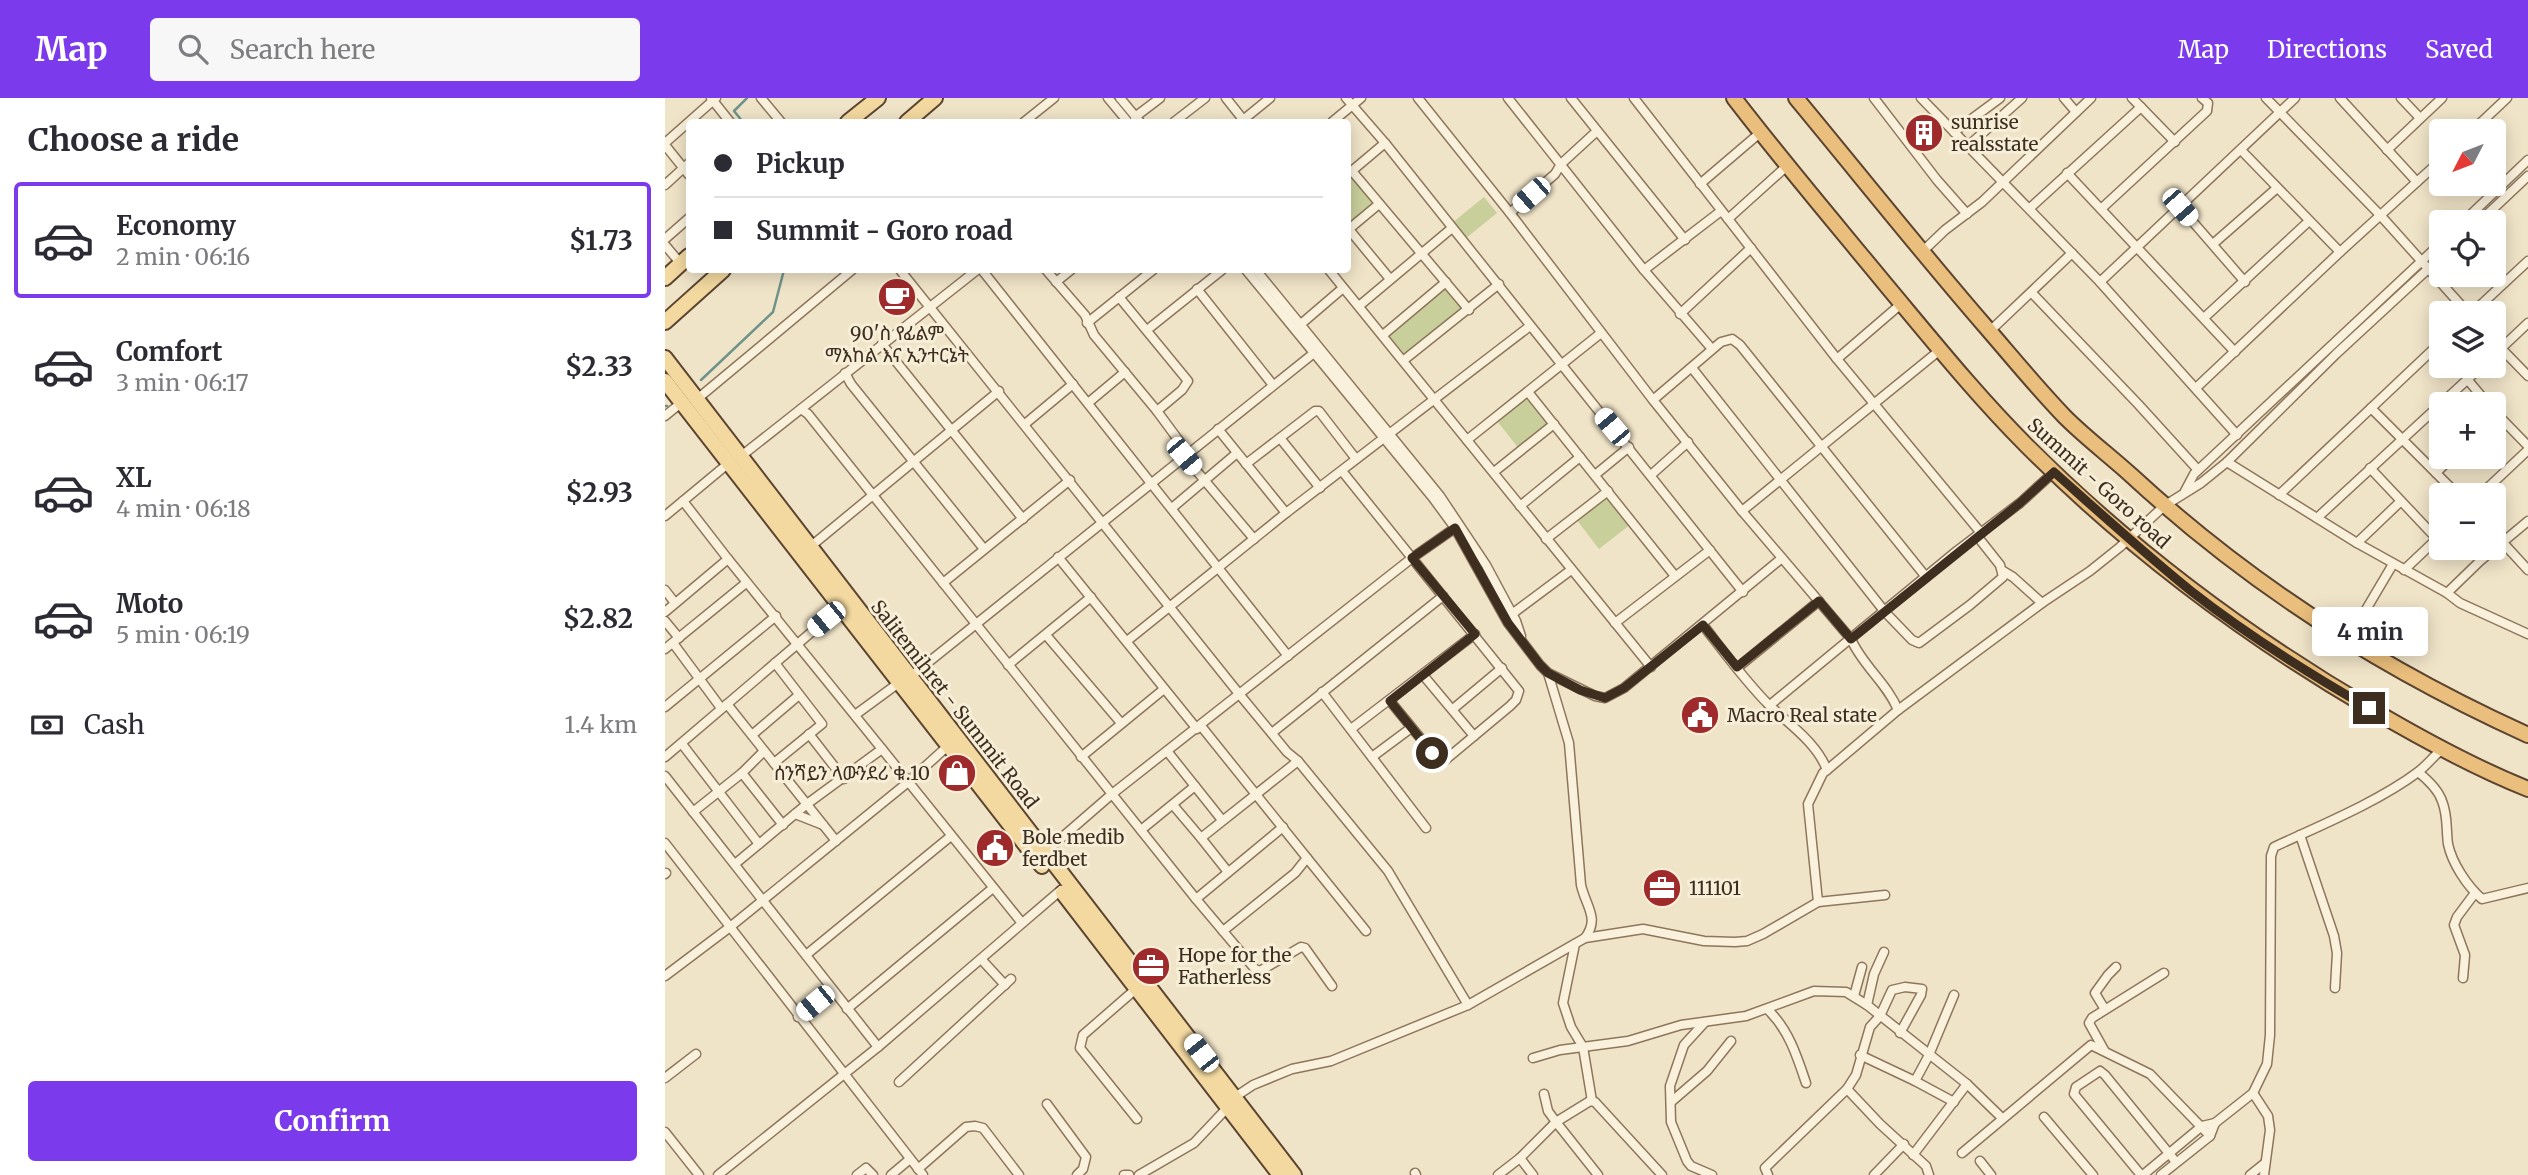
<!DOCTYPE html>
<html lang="en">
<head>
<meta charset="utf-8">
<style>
  body { margin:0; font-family:Merriweather,"Noto Sans Ethiopic",serif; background:#f7f7f7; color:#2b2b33; height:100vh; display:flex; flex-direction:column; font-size:26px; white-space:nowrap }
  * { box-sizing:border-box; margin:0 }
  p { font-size:23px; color:#7c7c81 }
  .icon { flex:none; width:38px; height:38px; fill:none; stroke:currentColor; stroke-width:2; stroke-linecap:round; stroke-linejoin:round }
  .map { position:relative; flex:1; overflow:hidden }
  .panel { display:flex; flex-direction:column; background:#fff; width:665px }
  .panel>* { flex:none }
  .banner { position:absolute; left:21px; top:21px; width:665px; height:154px; border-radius:7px; box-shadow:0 4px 18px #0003; display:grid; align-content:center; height:154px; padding:0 28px; background:#fff }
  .needle { width:46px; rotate:228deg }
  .tools { position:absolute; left:1764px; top:21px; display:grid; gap:14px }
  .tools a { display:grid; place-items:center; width:77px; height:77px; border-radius:7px; background:#fff; box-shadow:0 4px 18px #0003; font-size:35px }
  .end { position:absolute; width:32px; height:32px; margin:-16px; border:9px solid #3d2e20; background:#fff; box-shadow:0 0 0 4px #fff }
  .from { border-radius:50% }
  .bubble { position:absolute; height:49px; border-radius:7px; background:#fff; box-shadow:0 4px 18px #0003; font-size:23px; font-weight:700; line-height:49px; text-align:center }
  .car { position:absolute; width:21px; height:42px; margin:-21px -10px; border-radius:9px; box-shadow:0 0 5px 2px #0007; background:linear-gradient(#fff 24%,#345 0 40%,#fff 0 76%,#345 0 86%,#fff 0) }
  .banner b { display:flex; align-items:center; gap:24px; height:66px; font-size:26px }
  .banner b+b { border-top:2px solid #e1e1e2 }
  .banner i { width:18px; height:18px; background:#2b2b33 }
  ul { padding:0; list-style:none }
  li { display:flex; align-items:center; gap:21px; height:116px; margin:0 14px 10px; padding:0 14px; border:4px solid transparent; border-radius:7px }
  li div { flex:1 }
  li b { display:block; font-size:26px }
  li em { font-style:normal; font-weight:700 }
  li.selected { border-color:#7c3aed }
  li>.icon { width:63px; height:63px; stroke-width:1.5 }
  h2 { padding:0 28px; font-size:32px; line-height:84px }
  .pay { display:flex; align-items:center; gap:18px; height:77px; padding:0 28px; font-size:26px }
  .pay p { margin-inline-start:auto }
  .button { display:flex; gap:14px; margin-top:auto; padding:14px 28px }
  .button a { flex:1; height:80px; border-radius:7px; background:#7c3aed; color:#fff; font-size:28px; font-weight:700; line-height:80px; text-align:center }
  header { display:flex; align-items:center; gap:42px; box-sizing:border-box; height:98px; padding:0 35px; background:#7c3aed; color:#fff }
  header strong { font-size:33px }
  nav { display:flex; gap:38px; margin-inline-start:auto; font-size:24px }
  .search { width:490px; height:63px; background:#f7f7f7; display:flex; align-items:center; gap:18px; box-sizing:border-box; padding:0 24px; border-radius:7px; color:#7c7c81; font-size:26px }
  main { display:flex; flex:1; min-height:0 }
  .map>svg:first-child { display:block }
  .green { fill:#c9cf9b }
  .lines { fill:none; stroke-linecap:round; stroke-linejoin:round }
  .stream { stroke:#6f938a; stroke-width:2.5 }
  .minor-casing { stroke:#8d765c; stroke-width:11 }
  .primary-casing { stroke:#5b4430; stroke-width:18 }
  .trunk-casing { stroke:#5b4430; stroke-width:18 }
  .minor { stroke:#faf1dc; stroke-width:8 }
  .primary { stroke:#f3d9a0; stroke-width:14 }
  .trunk { stroke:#eabe7c; stroke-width:14 }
  .route { stroke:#3d2e20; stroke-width:9 }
  .labels { text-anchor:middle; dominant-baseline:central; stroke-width:6; stroke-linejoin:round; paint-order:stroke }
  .poi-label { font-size:19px; fill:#3d2e20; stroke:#f7eed8; text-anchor:start }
  .street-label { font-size:19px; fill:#3d2e20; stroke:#f7eed8 }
</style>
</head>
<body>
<header>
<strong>Map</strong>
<div class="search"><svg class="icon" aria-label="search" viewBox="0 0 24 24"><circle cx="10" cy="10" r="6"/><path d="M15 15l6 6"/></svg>Search here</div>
<nav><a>Map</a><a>Directions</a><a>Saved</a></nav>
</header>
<main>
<section class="panel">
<h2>Choose a ride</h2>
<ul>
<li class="selected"><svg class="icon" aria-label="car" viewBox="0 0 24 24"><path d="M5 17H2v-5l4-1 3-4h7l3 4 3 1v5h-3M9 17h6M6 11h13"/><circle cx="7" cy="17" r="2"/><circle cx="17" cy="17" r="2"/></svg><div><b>Economy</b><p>2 min · 06:16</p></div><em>$1.73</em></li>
<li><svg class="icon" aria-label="car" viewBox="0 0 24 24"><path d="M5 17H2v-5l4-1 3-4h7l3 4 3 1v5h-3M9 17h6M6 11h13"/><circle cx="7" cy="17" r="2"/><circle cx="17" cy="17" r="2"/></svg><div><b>Comfort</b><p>3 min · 06:17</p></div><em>$2.33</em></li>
<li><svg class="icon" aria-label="car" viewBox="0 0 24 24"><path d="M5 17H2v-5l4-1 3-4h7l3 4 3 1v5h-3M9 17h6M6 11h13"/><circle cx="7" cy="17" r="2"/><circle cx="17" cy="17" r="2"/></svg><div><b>XL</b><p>4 min · 06:18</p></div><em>$2.93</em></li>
<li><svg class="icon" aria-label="car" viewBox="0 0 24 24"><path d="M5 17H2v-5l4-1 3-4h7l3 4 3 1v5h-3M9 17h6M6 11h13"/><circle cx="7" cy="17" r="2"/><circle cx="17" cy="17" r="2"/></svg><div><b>Moto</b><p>5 min · 06:19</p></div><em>$2.82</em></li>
</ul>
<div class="pay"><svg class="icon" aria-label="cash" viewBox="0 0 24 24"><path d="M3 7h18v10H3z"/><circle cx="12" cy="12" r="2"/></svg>Cash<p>1.4 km</p></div>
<div class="button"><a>Confirm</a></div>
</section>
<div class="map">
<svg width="1863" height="1077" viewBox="0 0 1863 1077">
  <rect width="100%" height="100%" fill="#f0e4c8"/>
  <g class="green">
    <path d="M685,77L710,107L684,128L683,79Z"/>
    <path d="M819,99L832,115L800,141L787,125Z"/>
    <path d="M780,189L799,213L741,259L722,236Z"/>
    <path d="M864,298L887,327L855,352L832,323Z"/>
    <path d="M943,396L966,426L934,451L911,421Z"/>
  </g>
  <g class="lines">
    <g class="stream">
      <path d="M78,24L69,13L82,0"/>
      <path d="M36,282L108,214L119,172"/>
      <path d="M0,308H2"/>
    </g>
    <g class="minor-casing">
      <g id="minor">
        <path d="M46,0L65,24"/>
        <path d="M96,0L116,24"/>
        <path d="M443,0L463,24"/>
        <path d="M455,0L475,24"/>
        <path d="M561,0L580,24"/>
        <path d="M681,0L720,45L1078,494"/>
        <path d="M753,0L845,115L988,302L1077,413L1186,541C1197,567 1222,585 1233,612"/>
        <path d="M843,0L979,172L1047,251"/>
        <path d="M906,0L1020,142"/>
        <path d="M969,0L1172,261L1316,435"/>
        <path d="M1209,0L1272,82L1302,116"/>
        <path d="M1256,0L1435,184L1572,337"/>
        <path d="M1399,0L1411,14"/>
        <path d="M1467,0L1510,44"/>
        <path d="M1601,0L1716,118L1803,215"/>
        <path d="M1675,0L1752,84"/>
        <path d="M1736,0L1755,20"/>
        <path d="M470,19L495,0"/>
        <path d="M578,22L605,0"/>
        <path d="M359,24L389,0"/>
        <path d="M509,24L540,0"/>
        <path d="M667,24L696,0"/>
        <path d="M1807,33L1842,0"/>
        <path d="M1289,34L1335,0"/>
        <path d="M0,45L51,0"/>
        <path d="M0,47L24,77"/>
        <path d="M1303,48L1357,0"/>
        <path d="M1576,52L1675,154L1776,62"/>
        <path d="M1722,52L1777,0"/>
        <path d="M687,73L804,212"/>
        <path d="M1402,75L1570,254"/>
        <path d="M682,77L720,45"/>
        <path d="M1035,86L1096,34"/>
        <path d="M0,87L24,65"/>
        <path d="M1515,109L1580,184"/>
        <path d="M1365,110L1476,9"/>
        <path d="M1436,111L1542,13L1543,5L1537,0"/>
        <path d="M845,115L890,76L896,66L932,33"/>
        <path d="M1063,121L1123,67"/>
        <path d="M1798,124L1863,62"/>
        <path d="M1814,124L1863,78"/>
        <path d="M682,129L725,181"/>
        <path d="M684,131L714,106"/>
        <path d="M0,141L24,120"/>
        <path d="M1548,146L1612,90"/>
        <path d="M0,147L16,166"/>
        <path d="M1257,154L1280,132L1317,104L1426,0"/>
        <path d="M235,172L575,597L622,654L633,663L536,740L563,774"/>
        <path d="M317,172L623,558"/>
        <path d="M381,172L420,217L429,237L492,313L523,355"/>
        <path d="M581,172L768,400L790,430L843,525L875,567L883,575L930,598L940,600L959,590L1117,460"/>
        <path d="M591,172L775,398L821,467L851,523L856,538"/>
        <path d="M664,172L986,569"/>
        <path d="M979,172L1056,113"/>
        <path d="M391,184L406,172"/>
        <path d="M1435,184L1630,0"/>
        <path d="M532,191L608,287"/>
        <path d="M1367,195L1473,306L1533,372"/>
        <path d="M454,199L523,283L517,292L492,313"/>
        <path d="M694,208L787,130"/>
        <path d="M1807,215L1863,163"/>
        <path d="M1015,216L1086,150"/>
        <path d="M1540,219L1644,123"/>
        <path d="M422,225L488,172"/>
        <path d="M636,226L678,190"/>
        <path d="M482,232L557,172"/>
        <path d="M1325,233L1407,155"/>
        <path d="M718,237L781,184"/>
        <path d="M1829,243L1863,278"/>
        <path d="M217,246L358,421"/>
        <path d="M1829,257L1863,225"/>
        <path d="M1172,261L1236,206"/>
        <path d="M739,262L834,186"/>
        <path d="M1027,270L1220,514L1247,542L1254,545L1305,507L1338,479L1335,467L1312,438"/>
        <path d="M180,275L186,286L319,451"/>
        <path d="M1802,281L1823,306"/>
        <path d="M1531,290L1675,154"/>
        <path d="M863,294L1010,478"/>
        <path d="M31,302L187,172"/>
        <path d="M988,302L1056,244L1067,241L1075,247L1261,479"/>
        <path d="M423,305L460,274"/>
        <path d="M1706,310L1793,397"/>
        <path d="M136,311L143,316L531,801L590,871L595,873L636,849L640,850L667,888"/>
        <path d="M1829,313L1863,348"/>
        <path d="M0,318L16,305"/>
        <path d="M360,326L408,286"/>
        <path d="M553,331L621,415"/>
        <path d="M615,340L655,390"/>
        <path d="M802,342L936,235"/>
        <path d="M519,358L589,441"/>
        <path d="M75,359L312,172"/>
        <path d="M1562,364L1692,445L1782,495L1795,505L1863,536"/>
        <path d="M581,366L650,313H654L691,361"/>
        <path d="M1705,370L1772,441"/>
        <path d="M677,373L854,593L851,602L845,608L779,663L775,664L725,603"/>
        <path d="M829,374L889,326"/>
        <path d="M1771,375L1787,359"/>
        <path d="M930,377L964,349"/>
        <path d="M986,377L1023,344"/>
        <path d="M1520,393L1529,376L1776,145"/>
        <path d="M1614,397L1776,244"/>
        <path d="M1815,397L1863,352"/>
        <path d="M18,403L63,461"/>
        <path d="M855,408L915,359"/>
        <path d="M507,410L572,355"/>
        <path d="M1077,413L1275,252"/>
        <path d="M0,418L65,364"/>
        <path d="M1652,420L1817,268"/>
        <path d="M1829,435L1863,472"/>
        <path d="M881,441L943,393"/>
        <path d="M1692,445L1736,403"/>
        <path d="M145,449L334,293"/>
        <path d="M393,459L532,631"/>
        <path d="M1739,472L1776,437"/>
        <path d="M1338,473L1348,479L1377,505L1425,473L1455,449L1499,408L1536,385L1562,364L1671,256L1776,159"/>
        <path d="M278,485L405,382"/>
        <path d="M0,492L10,505"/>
        <path d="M1782,495L1815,463L1863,423"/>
        <path d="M0,514L63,461L217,651L142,706L70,766"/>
        <path d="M847,516L906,472"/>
        <path d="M0,523L14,540"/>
        <path d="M950,525L1045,452"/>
        <path d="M1038,527C1059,554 1080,583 1104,607C1124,626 1152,645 1162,672L1158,675L1143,706L1153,804"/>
        <path d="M381,537L456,625"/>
        <path d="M1683,542L1728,466"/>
        <path d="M462,543L621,415L865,228"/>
        <path d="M8,545L56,610"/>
        <path d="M0,551L81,485"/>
        <path d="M343,567L426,499"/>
        <path d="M1072,570L1154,503"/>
        <path d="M758,577L809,638"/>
        <path d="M245,579L649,255"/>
        <path d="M657,594L761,730"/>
        <path d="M62,606L171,743"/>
        <path d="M1105,607L1288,456L1355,405L1389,374"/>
        <path d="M0,609L111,518"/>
        <path d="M788,611L837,570"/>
        <path d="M190,617L235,584"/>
        <path d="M536,628L642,760L630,775L558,833"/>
        <path d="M686,631L810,536"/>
        <path d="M607,635L778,498"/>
        <path d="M144,636L179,681"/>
        <path d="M87,637L134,597"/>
        <path d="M17,646L94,746"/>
        <path d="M217,651L357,825"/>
        <path d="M99,653L77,675L118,727"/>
        <path d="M502,653L557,722"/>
        <path d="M0,659L176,509"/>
        <path d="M416,659L499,591"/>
        <path d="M707,659L746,630"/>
        <path d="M633,663L723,773L803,907"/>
        <path d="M109,665L157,626L110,565"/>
        <path d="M1162,672L1233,612L1377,505"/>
        <path d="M1753,674C1763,682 1773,691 1777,703C1783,717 1781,732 1783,746C1787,765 1802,788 1817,801L1863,790"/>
        <path d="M0,678L213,949"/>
        <path d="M508,707L536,740"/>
        <path d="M28,714L77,675"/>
        <path d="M130,716L158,727"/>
        <path d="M476,732L530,688"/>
        <path d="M1635,737L1669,838L1672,855L1670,890"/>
        <path d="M0,745L258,1077"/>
        <path d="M379,755L447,696L747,460L790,430"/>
        <path d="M642,760L701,833"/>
        <path d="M0,776L1,775"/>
        <path d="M531,801L618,729"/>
        <path d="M920,840L978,831L1039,843L1070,844L1082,843L1098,836L1153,804L1220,797"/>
        <path d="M910,846L898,905L906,929L918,949L927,1003"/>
        <path d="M141,857L286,738"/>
        <path d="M316,861L340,887"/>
        <path d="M0,878L65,829L242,685L285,646"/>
        <path d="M1798,880L1800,857L1789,827L1792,819L1810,795"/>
        <path d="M472,890L418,937L415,950L472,1021"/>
        <path d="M1189,898L1197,869"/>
        <path d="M1202,907L1209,876L1219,854"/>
        <path d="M1439,910L1430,895L1443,877L1451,869"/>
        <path d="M182,911L328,790"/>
        <path d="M1102,911C1123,930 1132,958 1141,985"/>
        <path d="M133,919L167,892"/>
        <path d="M1040,924L1019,947L1005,988L1006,1024L1022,1063L1026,1068L1047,1077"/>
        <path d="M1439,952L1424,925L1427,920L1499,875"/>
        <path d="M1195,957L1250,983L1289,1004"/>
        <path d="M868,960L895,952L963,943L1016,927L1081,918L1149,893L1181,894L1202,907L1302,986L1337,1020"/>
        <path d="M0,980L31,956"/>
        <path d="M1250,983L1264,957L1289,897"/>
        <path d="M234,984L346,881"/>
        <path d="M1182,991L1215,1026L1261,1068L1264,1077"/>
        <path d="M1588,995L1603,1018L1605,1032L1599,1077"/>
        <path d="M879,996L883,1013L891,1024L925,1003L930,1004L997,1077"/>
        <path d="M570,999L588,987L627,971L666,963L803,907L920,840C935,820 921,809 916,787L904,645L883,575"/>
        <path d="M1006,1004L1042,973L1066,943"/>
        <path d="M382,1006L421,1059L418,1071L412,1077"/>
        <path d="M1379,1019L1428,1077"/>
        <path d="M0,1034L34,1077"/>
        <path d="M1297,1055L1426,947L1485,976L1545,1038"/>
        <path d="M1248,1057L1302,986"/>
        <path d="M855,1060L891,1024L933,1077"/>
        <path d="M1315,1063L1326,1077"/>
        <path d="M253,1071L301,1029L310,1028L318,1030L354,1077"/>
        <path d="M750,1075L751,1077"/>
        <path d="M53,1077L213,949L396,792"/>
        <path d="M192,1077L201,1070L208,1077"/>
        <path d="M226,1077L245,1061"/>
        <path d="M459,1077H464"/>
        <path d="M474,1077L529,1045L563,1009"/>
        <path d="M833,1077L855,1060L868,1077"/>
        <path d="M1103,1077L1100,1070L1182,991L1191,977L1205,929L1215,918L1227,892L1240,889L1257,891L1256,897L1235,935"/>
        <path d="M1209,1077L1239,1046"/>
        <path d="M1476,1077L1409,996L1411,989L1435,973L1440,977L1511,1064"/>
        <path d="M1478,1077L1537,1028L1550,1025"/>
        <path d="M1496,1077L1545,1038L1550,1025L1588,995L1602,966L1605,937L1606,758L1609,749C1654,728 1713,704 1753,674C1761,668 1768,659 1776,652"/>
        <path d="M1585,1077L1600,1065"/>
      </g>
    </g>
    <g class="primary-casing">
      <g id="primary">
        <path d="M183,24L213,0"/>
        <path d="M242,24L270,0"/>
        <path d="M0,180L24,158"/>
        <path d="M0,224L58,172"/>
        <path d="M0,260L629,1077"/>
        <path d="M0,283L377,768"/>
        <path d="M398,795L615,1077"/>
      </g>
    </g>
    <g class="trunk-casing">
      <g id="trunk">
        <path d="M1069,0C1118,64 1170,125 1221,187C1267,242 1312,298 1362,348C1465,451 1581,538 1706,611C1757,641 1808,669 1863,691"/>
        <path d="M1131,0C1194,76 1255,153 1320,228C1346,258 1372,290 1400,319C1421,340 1445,358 1467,378C1584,486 1719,572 1863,637"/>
      </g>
    </g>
    <use href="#minor" class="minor"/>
    <use href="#primary" class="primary"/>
    <use href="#trunk" class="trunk"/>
  </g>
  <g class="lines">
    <path class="route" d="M767,655L725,603L810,536L747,460L790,430L843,525L875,567L883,575L915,592L940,600L959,590L1038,527L1072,569L1154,503L1186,541L1355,405L1389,374C1434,414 1479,455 1526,493C1582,537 1643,575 1704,610"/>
  </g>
  <defs>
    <g id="building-disc" transform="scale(2.0125)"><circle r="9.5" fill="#9e2a2b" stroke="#f7eed8"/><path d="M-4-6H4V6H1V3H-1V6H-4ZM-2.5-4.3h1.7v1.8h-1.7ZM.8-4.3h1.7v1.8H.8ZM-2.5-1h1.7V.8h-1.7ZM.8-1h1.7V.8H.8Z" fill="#fff"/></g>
    <g id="cafe-disc" transform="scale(2.0125)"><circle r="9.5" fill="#9e2a2b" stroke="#f7eed8"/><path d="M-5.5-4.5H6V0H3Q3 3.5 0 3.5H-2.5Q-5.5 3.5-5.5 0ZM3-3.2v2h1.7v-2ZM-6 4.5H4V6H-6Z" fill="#fff"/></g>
    <g id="civic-disc" transform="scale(2.0125)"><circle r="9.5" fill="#9e2a2b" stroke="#f7eed8"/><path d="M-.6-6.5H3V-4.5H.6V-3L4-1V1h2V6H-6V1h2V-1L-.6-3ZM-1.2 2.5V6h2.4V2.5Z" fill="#fff"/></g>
    <g id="shop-disc" transform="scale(2.0125)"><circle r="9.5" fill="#9e2a2b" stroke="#f7eed8"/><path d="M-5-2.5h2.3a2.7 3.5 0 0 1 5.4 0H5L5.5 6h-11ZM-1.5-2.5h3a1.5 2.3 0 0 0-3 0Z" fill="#fff"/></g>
    <g id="office-disc" transform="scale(2.0125)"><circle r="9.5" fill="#9e2a2b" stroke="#f7eed8"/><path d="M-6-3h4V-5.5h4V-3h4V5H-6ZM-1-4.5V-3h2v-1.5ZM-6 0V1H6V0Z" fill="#fff"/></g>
  </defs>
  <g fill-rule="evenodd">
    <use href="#building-disc" x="1259" y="35"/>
    <use href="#cafe-disc" x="232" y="199"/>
    <use href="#civic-disc" x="1035" y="617"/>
    <use href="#shop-disc" x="292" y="675"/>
    <use href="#civic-disc" x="330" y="750"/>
    <use href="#office-disc" x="997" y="790"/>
    <use href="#office-disc" x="486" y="868"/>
  </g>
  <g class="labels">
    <g class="poi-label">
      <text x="1286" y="24">sunrise<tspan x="1286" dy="22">realsstate</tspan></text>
      <text x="232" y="235" text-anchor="middle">90'ስ የፊልም<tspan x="232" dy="22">ማእከል እና ኢንተርኔት</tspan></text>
      <text x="1062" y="617">Macro Real state</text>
      <text x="265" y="675" text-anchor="end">ሰንሻይን ላውንደሪ ቁ.10</text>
      <text x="357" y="739">Bole medib<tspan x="357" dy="22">ferdbet</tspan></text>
      <text x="1024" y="790">111101</text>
      <text x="513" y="857">Hope for the<tspan x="513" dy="22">Fatherless</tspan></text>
    </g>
    <g class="street-label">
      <text transform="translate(1434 385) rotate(42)">Summit - Goro road</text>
      <text transform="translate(290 606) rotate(52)">Salitemihret - Summit Road</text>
    </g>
  </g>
</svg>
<div class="tools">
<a><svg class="needle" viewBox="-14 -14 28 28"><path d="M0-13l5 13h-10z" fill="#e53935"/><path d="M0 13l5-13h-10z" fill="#7c7c81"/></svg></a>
<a><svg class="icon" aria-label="locate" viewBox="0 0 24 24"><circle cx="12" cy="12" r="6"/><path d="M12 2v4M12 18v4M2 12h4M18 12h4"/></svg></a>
<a><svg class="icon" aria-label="layers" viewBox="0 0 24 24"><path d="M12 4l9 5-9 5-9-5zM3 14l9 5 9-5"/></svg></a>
<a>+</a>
<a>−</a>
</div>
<i class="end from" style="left:767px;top:655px"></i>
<i class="end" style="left:1704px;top:610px"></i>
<div class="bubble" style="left:1647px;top:509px;width:116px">4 min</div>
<i class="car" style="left:866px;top:97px;rotate:229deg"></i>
<i class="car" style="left:1515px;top:109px;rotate:139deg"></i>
<i class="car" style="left:947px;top:329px;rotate:320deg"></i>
<i class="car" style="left:519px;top:358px;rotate:140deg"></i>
<i class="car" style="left:161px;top:521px;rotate:231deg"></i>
<i class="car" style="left:150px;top:905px;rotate:231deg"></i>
<i class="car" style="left:536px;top:955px;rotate:322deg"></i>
<div class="banner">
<b><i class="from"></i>Pickup</b>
<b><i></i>Summit - Goro road</b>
</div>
</div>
</main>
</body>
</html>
